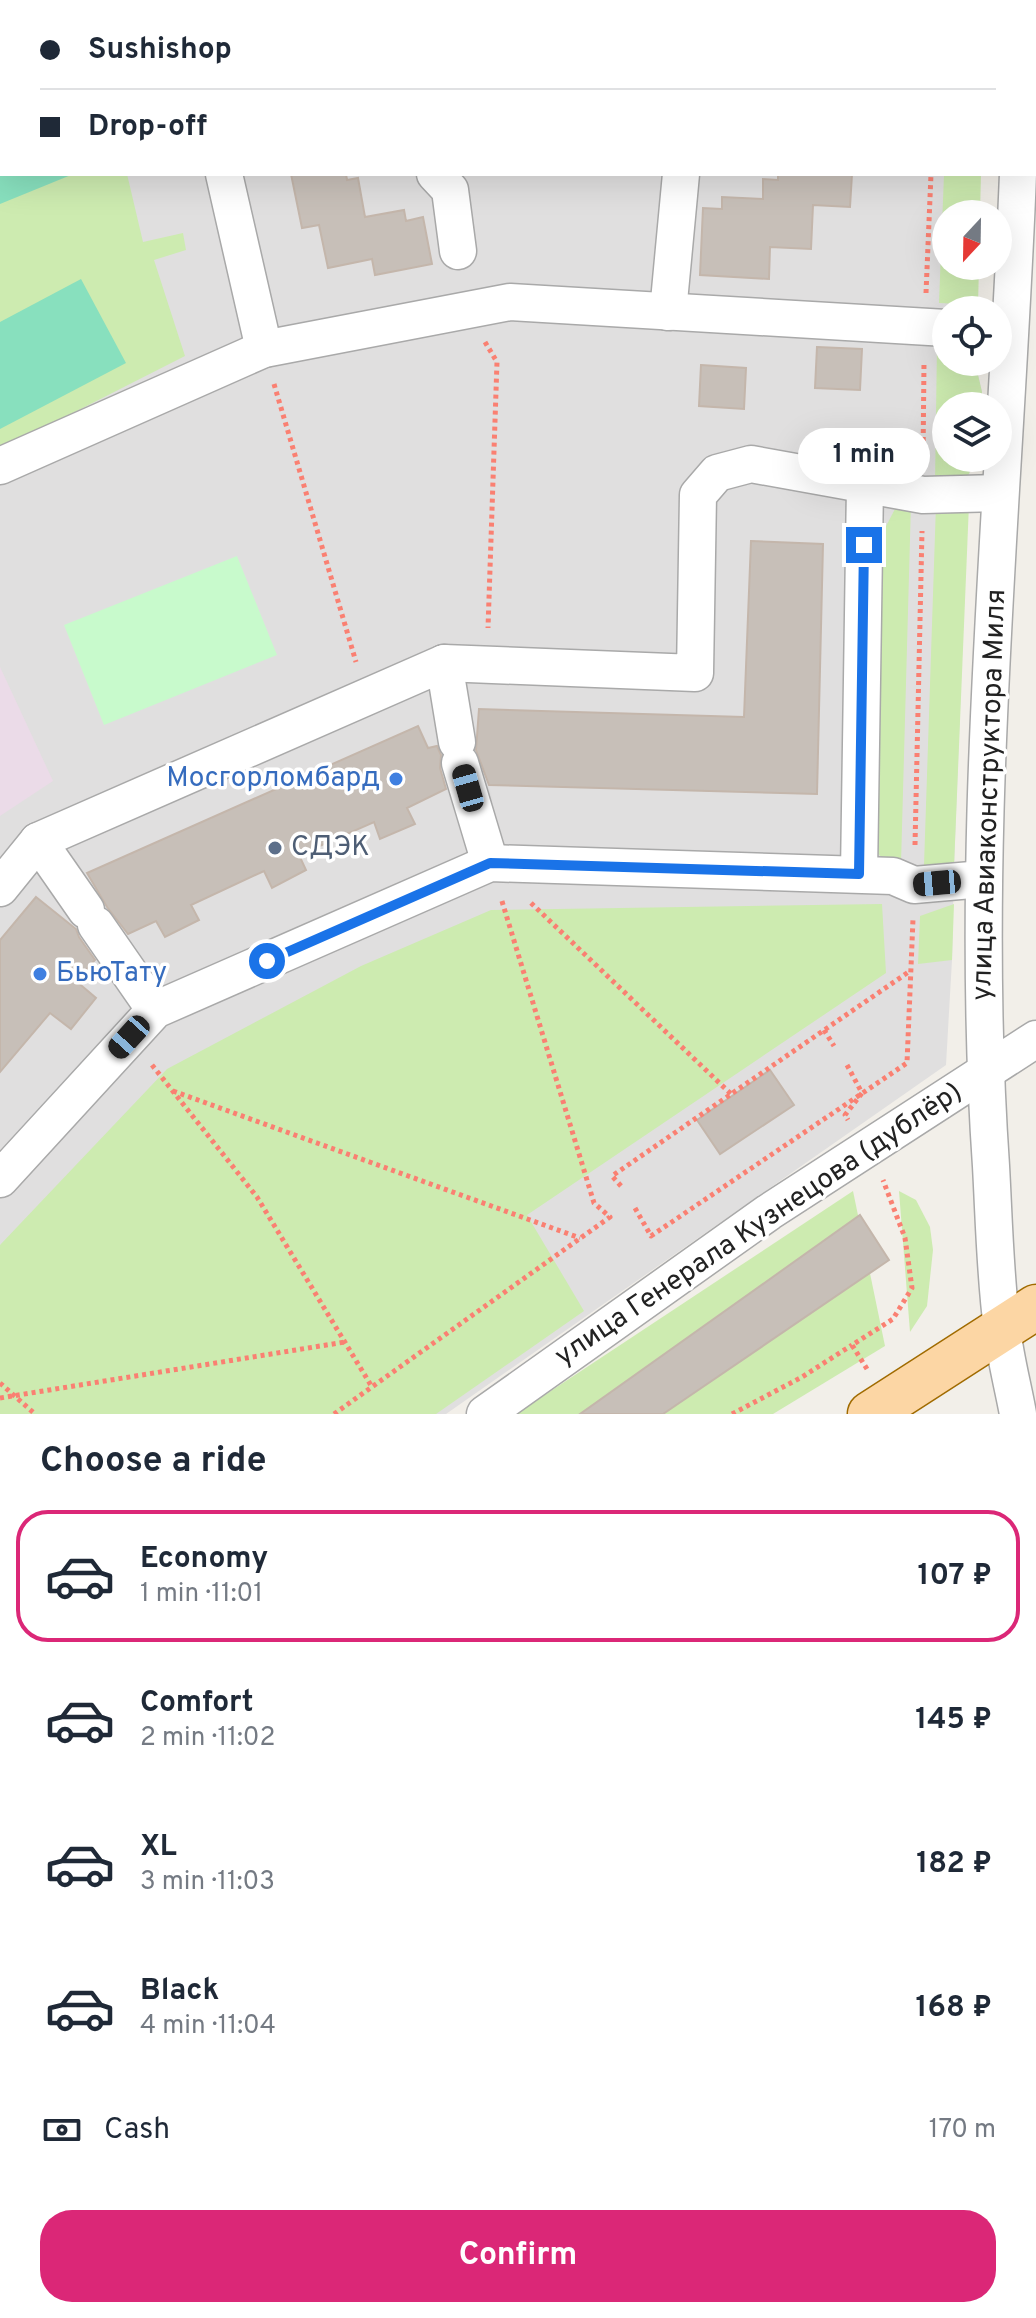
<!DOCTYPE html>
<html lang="en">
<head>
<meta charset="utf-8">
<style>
  body { margin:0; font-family:Overpass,sans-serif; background:#f2f2f3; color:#1f2937; height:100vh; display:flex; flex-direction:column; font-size:30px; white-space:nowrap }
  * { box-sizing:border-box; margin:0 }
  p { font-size:26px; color:#747a83 }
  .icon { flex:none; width:44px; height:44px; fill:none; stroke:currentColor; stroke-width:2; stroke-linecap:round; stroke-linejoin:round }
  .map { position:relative; height:1414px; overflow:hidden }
  .panel { display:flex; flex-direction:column; background:#fff; flex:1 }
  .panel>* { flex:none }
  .guide { position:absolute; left:0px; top:0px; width:1036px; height:176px; box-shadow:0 8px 32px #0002; display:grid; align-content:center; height:176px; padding:0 40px; background:#fff }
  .needle { width:52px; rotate:202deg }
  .controls { position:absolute; left:932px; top:200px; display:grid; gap:16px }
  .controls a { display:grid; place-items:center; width:80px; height:80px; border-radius:50%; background:#fff; box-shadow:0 8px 32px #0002; font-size:40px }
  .end { position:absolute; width:36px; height:36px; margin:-18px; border:10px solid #1a73e8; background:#fff; box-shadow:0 0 0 4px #fff }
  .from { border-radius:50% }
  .bubble { position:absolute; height:56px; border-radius:28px; background:#fff; box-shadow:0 8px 32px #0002; font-size:26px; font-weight:700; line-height:56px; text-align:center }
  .car { position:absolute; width:24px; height:48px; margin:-24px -12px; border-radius:10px; box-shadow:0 0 6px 2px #0007; background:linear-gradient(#222 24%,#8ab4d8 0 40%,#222 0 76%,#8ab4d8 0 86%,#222 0) }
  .guide b { display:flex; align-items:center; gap:28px; height:76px; font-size:30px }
  .guide b+b { border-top:2px solid #e0e1e3 }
  .guide i { width:20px; height:20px; background:#1f2937 }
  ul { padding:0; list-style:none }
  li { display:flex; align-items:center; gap:24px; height:132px; margin:0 16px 12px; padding:0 24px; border:4px solid transparent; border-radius:32px }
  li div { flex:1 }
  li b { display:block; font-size:30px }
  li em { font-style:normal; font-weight:700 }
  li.selected { border-color:#db2777 }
  li>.icon { width:72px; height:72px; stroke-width:1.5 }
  h2 { padding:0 40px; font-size:36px; line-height:96px }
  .pay { display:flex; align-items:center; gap:20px; height:88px; padding:0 40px; font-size:30px }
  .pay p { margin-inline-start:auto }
  .button { display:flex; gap:16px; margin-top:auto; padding:16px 40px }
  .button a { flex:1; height:92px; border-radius:32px; background:#db2777; color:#fff; font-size:32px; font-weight:700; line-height:92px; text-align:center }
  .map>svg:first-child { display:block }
  .residential { fill:#e0dfdf }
  .industrial { fill:#ebdbe8 }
  .grass { fill:#cdebb0 }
  .park { fill:#c8facc }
  .pitch { fill:#88e0be }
  .building { fill:#c7bfb8; stroke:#c4b6ab; stroke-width:2 }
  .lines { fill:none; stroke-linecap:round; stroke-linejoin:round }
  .minor-casing { stroke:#a9a9a9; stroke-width:39 }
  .major-casing { stroke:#a06b00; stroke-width:47 }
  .path { stroke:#fa8072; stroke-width:5; stroke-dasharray:4 4; stroke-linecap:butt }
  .minor { stroke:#fff; stroke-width:36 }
  .major { stroke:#fcd6a4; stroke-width:44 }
  .route { stroke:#1a73e8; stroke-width:10 }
  .shop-dot { fill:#3f7fe0; stroke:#fff; stroke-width:3 }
  .service-dot { fill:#5c6f8a; stroke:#fff; stroke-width:3 }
  .labels { text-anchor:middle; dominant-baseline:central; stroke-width:7; stroke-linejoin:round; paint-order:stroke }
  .shop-label { font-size:28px; fill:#366cbe; stroke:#fff; text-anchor:end }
  .street-label { font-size:28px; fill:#222; stroke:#fff }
  .service-label { font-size:28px; fill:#4e5e75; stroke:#fff; text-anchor:start }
</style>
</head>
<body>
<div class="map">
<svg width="1036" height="1414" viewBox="0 0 1036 1414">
  <rect width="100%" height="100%" fill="#f2efe9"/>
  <path class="residential" d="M0,0H980V2H2V174H978L946,214V266H978L977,310H946V362H975L982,392L981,406H946V458H974L969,474L954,867L952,960L946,1065L446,1414H0Z"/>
  <path class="industrial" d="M0,667L53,781L0,816Z"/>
  <g class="grass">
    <path d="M0,0H114V2H2V174H127L143,242L183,233L186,250L154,260L185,356L0,450Z"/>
    <path d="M944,174H981L980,214H946V266H979L978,305L939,303Z"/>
    <path d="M937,345H946V362H975L982,392L981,406H946V458H974L969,474L954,484L935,483Z"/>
    <path d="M911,503L901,864L884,860L874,849L880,546L884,530L896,507Z"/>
    <path d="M936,504H969L954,867L924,865Z"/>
    <path d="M882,904L886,973L527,1215L584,1311L436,1414H0V1245L167,1069L361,966L491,910Z"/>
    <path d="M954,904L952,960L918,964L920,916Z"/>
    <path d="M853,1191L885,1346L773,1414H516Z"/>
    <path d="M899,1191L916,1200L930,1227L933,1250L927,1306L910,1332Z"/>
  </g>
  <path class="park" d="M237,556L277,655L104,725L64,625Z"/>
  <g class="pitch">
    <path d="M0,0L2,5V174L71,175L0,204Z"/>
    <path d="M81,279L126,363L0,429V322Z"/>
  </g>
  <g class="building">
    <path d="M291,174H346L347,180L358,178L365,217L404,210L406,221L423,217L432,264L375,275L372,259L328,268L319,225L302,228Z"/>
    <path d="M778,174H852L850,207L813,205L811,249L770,247L769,279L700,275L703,208L722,209V197L763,199V179L778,180Z"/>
    <path d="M817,347L862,349L860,390L815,388Z"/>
    <path d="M701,365L746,368L744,409L699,406Z"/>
    <path d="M751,541L823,544L817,794L489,785L476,750L479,709L744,717Z"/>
    <path d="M418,726L428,748L437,746L441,755L440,768L446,789L407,808L415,824L380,839L374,822L299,855L306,870L272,888L264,871L191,905L199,920L165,937L156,921L128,934L107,907L87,873Z"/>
    <path d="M36,897L76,929L79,937L95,960L76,981L96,998L71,1029L50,1013L0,1072V940Z"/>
    <path d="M770,1070L794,1105L720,1154L697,1120Z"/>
    <path d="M860,1215L889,1260L663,1414H580Z"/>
  </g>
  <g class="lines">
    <g class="minor-casing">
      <g id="minor">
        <path d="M184,0L185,2"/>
        <path d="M373,0V2"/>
        <path d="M714,2V0"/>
        <path d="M1025,2V0"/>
        <path d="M224,174L264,349"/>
        <path d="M435,174L450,190L458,251"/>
        <path d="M1018,174C1005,504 968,835 991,1166C994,1220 995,1275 1002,1328C1005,1357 1013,1386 1018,1414"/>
        <path d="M668,312L681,174"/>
        <path d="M0,466L264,349L510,302L946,328"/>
        <path d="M444,663L457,742"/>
        <path d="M460,763L490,863"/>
        <path d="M38,841L86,910"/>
        <path d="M859,874L865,485"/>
        <path d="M0,888L38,841L444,663L695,673L698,495L717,473L751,464L923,495L999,493"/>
        <path d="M96,925L155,1010"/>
        <path d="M0,1179L155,1010L490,863L893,876L914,885L983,879"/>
        <path d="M485,1414L769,1212L1036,1039"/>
      </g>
    </g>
    <g class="major-casing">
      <path id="major" d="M870,1414L1036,1307"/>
    </g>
    <g class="path">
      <path d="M938,2V0"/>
      <path d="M926,293L931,174"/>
      <path d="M485,342L497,362L488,628"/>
      <path d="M274,384L356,662"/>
      <path d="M923,457L924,363"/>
      <path d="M915,845L922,531"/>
      <path d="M531,903L731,1094"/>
      <path d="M824,1030L834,1046"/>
      <path d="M152,1065L257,1197L372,1387"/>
      <path d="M847,1065L862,1093L845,1115L848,1120"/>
      <path d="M173,1091L580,1238"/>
      <path d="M621,1186L612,1176L910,971"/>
      <path d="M635,1208L651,1236L907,1063L913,919"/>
      <path d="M867,1369L852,1345L893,1319L912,1288L905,1238L883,1180"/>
      <path d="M0,1383L35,1414"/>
      <path d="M0,1398L345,1342"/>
      <path d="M334,1414L610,1217L594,1203L501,898"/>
      <path d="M732,1414L802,1377L852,1345"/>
    </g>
    <use href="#minor" class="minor"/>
    <use href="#major" class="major"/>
  </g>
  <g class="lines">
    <path class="route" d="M267,961L490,863L859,874L864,545"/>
  </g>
  <g class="shop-dot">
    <circle cx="396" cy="779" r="8"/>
    <circle cx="40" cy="974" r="8"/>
  </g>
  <circle class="service-dot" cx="275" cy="848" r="8"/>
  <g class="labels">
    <g class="shop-label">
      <text x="380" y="779">Мосгорломбард</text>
      <text x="56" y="974" text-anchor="start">БьюТату</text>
    </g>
    <g class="street-label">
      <text transform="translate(990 795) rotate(-88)">улица Авиаконструктора Миля</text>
      <text transform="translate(759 1225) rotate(-34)">улица Генерала Кузнецова (дублёр)</text>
    </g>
    <g class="service-label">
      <text x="291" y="848">СДЭК</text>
    </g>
  </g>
</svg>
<div class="controls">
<a><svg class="needle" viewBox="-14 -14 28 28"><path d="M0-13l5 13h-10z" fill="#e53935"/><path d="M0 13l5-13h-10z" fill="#747a83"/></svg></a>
<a><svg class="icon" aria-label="locate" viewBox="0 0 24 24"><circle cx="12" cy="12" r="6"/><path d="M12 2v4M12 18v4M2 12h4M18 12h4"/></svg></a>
<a><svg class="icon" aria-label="layers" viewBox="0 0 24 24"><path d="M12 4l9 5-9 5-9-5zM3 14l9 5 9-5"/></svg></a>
</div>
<i class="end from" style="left:267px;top:961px"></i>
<i class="end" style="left:864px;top:545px"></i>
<div class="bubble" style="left:798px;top:428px;width:132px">1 min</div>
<i class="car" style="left:468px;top:788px;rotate:344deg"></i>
<i class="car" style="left:937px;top:883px;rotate:265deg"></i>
<i class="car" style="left:129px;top:1037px;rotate:222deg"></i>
<div class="guide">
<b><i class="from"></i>Sushishop</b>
<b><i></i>Drop-off</b>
</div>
</div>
<section class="panel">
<h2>Choose a ride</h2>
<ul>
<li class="selected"><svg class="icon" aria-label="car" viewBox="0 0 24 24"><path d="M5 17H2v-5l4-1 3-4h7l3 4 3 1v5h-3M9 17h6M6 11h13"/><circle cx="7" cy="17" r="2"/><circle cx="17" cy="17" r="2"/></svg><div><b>Economy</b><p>1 min · 11:01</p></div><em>107 ₽</em></li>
<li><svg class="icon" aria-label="car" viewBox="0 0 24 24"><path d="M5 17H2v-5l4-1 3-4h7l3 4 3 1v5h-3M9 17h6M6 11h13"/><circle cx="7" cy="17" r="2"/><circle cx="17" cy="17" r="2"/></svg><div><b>Comfort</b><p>2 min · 11:02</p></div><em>145 ₽</em></li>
<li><svg class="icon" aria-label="car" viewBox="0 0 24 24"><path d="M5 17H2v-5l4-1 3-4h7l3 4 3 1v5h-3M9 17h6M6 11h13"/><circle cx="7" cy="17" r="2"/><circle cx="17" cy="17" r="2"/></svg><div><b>XL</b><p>3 min · 11:03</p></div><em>182 ₽</em></li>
<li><svg class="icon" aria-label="car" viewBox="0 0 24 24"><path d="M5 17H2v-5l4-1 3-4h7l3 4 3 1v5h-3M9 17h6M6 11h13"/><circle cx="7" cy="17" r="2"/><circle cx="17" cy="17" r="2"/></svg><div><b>Black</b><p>4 min · 11:04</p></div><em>168 ₽</em></li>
</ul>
<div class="pay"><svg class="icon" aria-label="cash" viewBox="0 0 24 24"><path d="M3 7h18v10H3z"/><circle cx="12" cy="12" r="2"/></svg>Cash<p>170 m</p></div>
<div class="button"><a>Confirm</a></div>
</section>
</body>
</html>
